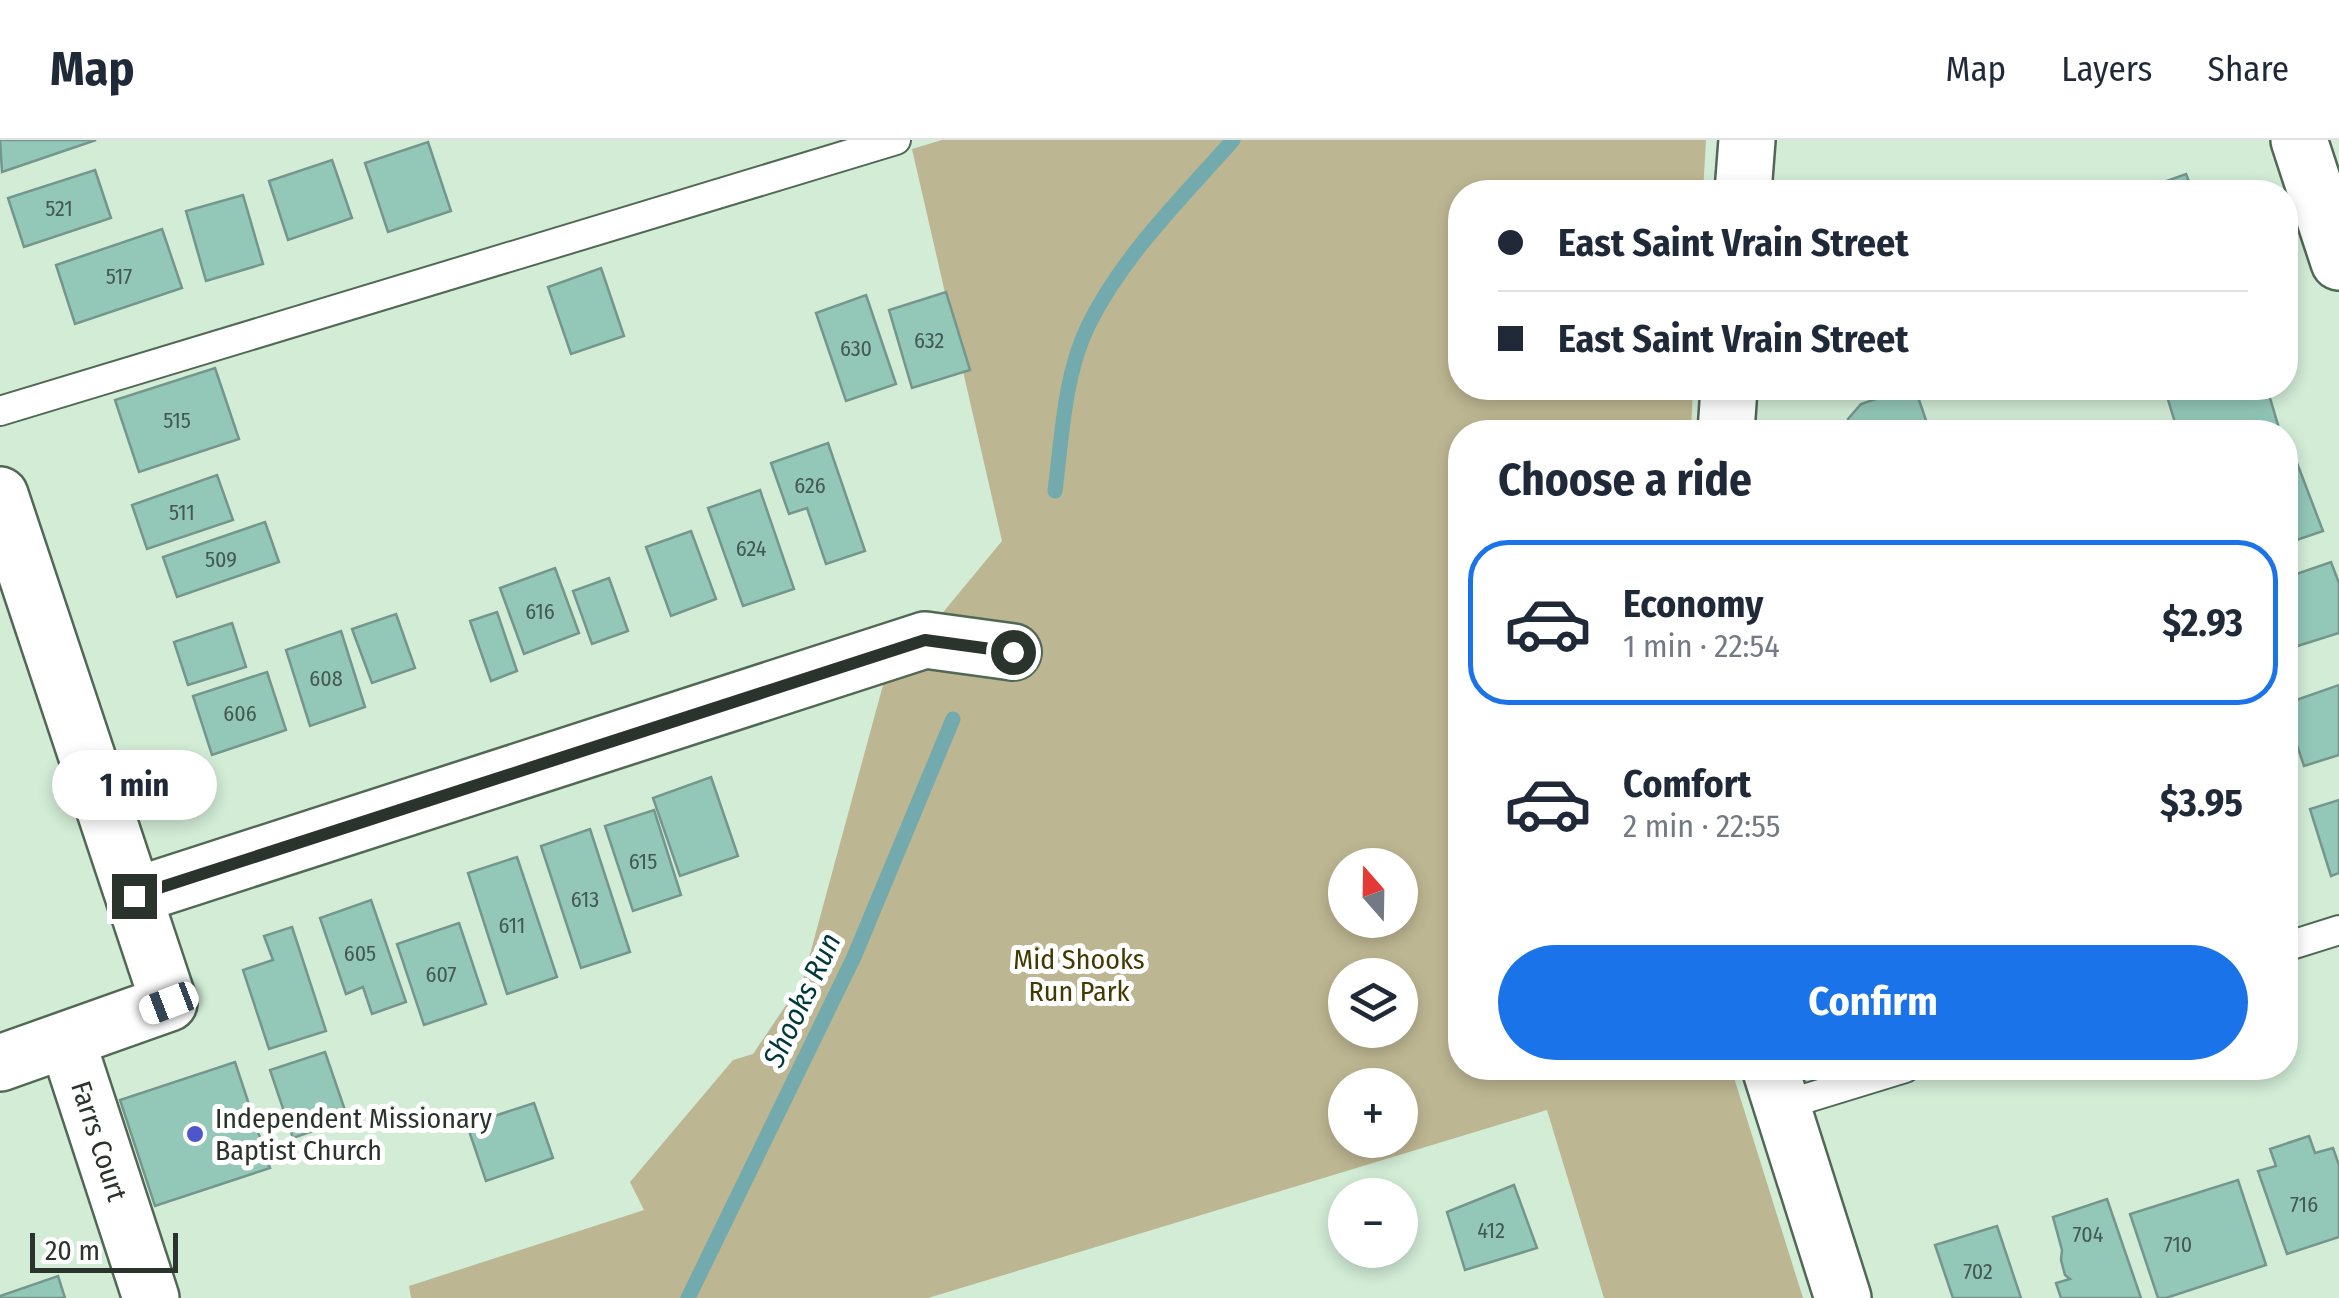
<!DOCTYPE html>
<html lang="en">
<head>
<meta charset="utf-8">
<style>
  body { margin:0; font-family:"Fira Sans Condensed",sans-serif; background:#f6f6f7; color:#1f2937; height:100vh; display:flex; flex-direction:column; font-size:38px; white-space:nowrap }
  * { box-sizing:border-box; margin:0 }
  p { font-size:32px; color:#747a83 }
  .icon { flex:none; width:55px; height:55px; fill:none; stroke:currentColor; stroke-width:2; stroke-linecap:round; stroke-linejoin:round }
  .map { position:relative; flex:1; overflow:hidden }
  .drawer { position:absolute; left:1448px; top:280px; width:850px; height:660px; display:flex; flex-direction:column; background:#fff; border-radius:40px; box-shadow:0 5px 15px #0003 }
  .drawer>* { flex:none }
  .banner { position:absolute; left:1448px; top:40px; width:850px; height:220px; border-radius:40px; box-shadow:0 5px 15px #0003; display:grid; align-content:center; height:220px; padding:0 50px; background:#fff }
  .needle { width:65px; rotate:340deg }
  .controls { position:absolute; left:1328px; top:708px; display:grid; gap:20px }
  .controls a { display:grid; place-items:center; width:90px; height:90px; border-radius:50%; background:#fff; box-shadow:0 5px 15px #0003; font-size:50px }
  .scale { position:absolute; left:30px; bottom:25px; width:148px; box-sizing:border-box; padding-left:10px; border:5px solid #2a342c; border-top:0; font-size:28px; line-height:35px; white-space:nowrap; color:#2a342c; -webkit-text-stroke:8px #fff; paint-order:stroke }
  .end { position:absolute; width:45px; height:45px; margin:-22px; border:12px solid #2a342c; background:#fff; box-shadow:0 0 0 5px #fff }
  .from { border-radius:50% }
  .bubble { position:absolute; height:70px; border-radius:35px; background:#fff; box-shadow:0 5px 15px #0003; font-size:32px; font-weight:700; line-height:70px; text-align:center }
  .car { position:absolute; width:30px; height:60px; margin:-30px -15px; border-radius:12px; box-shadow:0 0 8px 2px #0007; background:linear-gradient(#fff 24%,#345 0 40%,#fff 0 76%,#345 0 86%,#fff 0) }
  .banner b { display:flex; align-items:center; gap:35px; height:95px; font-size:38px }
  .banner b+b { border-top:2px solid #e0e1e3 }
  .banner i { width:25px; height:25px; background:#1f2937 }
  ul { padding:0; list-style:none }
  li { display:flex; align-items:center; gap:30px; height:165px; margin:0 20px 15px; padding:0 30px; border:5px solid transparent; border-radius:40px }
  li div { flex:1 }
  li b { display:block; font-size:38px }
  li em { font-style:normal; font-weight:700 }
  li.active { border-color:#1a73e8 }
  li>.icon { width:90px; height:90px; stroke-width:1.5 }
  h2 { padding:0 50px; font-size:45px; line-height:120px }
  .action { display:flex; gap:20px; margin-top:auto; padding:20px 50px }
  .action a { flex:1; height:115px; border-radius:60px; background:#1a73e8; color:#fff; font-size:40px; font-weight:700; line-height:115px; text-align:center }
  header { display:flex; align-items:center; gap:60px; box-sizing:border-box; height:140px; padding:0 50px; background:#fff; border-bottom:2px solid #e0e1e3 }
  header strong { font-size:48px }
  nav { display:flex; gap:55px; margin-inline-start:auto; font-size:35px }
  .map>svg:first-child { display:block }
  .green { fill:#bdb692; fill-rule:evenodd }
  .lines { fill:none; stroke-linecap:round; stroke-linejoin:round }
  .stream { stroke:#72aaad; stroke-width:15 }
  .building { fill:#93c7b8; stroke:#74968c; stroke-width:2.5 }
  .service-casing { stroke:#516855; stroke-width:32 }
  .minor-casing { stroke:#516855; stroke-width:60 }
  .service { stroke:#fff; stroke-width:28 }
  .minor { stroke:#fff; stroke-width:55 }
  .route { stroke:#2a342c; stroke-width:12 }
  .poi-dot { fill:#4e56cc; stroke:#fff; stroke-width:4 }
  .labels { text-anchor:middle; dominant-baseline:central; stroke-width:10; stroke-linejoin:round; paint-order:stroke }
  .number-label { font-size:22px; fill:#44594f }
  .park-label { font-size:28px; fill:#433a01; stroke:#fff }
  .poi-label { font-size:28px; fill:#2a342c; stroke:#fff; text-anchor:start }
  .street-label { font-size:28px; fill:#2a342c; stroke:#fff }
  .water-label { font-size:30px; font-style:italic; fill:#003739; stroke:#fff }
</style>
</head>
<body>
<header>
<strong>Map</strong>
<nav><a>Map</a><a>Layers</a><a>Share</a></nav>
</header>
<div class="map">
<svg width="2339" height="1158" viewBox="0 0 2339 1158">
  <rect width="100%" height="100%" fill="#d2ecd6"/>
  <path class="green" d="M942,0H1706L1703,52H1460V248H1693L1691,292H1460V928H1731L1803,1158H1604L1547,970L928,1158H411L409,1146L644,1070L630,1042L733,920L753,914L803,840L883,545L1002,401L912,9ZM1345,725H1400V780H1345ZM1345,835H1400V890H1345ZM1345,945H1400V1000H1345Z"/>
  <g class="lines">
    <g class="stream">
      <path d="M1055,351C1062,297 1064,236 1088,186C1123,115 1181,59 1233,0"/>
      <path d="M688,1158L854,817L953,579"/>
    </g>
  </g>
  <g class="building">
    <path d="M0,0H96L2,32Z"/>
    <path d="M428,2L451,71L388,92L365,23Z"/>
    <path d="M332,20L352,78L288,100L269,41Z"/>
    <path d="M95,30L111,78L24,107L8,58Z"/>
    <path d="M2186,34L2193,52H2136Z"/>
    <path d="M243,55L263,124L206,141L186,71Z"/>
    <path d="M162,89L182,148L75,184L56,125Z"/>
    <path d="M601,128L624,196L571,214L548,147Z"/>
    <path d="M946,152L970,230L912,248L889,170Z"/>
    <path d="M866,155L896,244L846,261L816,173Z"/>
    <path d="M215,228L239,299L139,332L115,260Z"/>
    <path d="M1908,248H1915L1930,292H1852L1848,279L1861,264Z"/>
    <path d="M2174,248H2267L2278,285L2255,292H2207L2205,288L2191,292H2178L2165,250Z"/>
    <path d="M828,303L865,411L826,424L807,368L789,374L771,323Z"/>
    <path d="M2297,323L2323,391L2285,404V327Z"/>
    <path d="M217,335L233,380L147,409L132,365Z"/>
    <path d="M760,350L794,449L743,466L708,368Z"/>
    <path d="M265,382L279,422L177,457L163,417Z"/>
    <path d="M691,391L716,459L671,476L646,407Z"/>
    <path d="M2331,422L2339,443V493L2285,510V438Z"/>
    <path d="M555,428L579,493L524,514L500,448Z"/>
    <path d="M609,438L628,491L592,504L573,451Z"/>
    <path d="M497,472L517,531L491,541L470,481Z"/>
    <path d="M396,474L415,528L372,543L352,489Z"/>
    <path d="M232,483L246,527L188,545L174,502Z"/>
    <path d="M341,491L365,567L310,586L286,510Z"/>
    <path d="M267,532L286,590L212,615L193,556Z"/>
    <path d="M2339,545V615L2304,626L2285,570V564Z"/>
    <path d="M711,637L738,716L680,736L653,658Z"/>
    <path d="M2339,660V733L2331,736L2310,669Z"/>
    <path d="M654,670L681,755L633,771L605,686Z"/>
    <path d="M590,689L630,812L581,828L541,706Z"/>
    <path d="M517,717L557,837L507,854L468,733Z"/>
    <path d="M371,760L406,862L372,874L363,847L346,854L320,778Z"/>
    <path d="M459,783L486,864L424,885L397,804Z"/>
    <path d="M292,787L326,891L269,909L243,830L273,820L264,796Z"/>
    <path d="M325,912L348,979L293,998L270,930Z"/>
    <path d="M235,922L270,1028L155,1066L120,960Z"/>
    <path d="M534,963L553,1018L486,1041L467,985Z"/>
    <path d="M2309,996L2315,1013L2333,1008L2339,1025V1097L2287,1114L2258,1031L2276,1026L2270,1009Z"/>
    <path d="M2238,1040L2266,1125L2166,1158H2158L2130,1074Z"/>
    <path d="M1514,1045L1537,1108L1465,1130L1447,1072Z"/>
    <path d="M2107,1059L2141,1158H2061L2056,1143L2070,1139L2065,1135L2061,1120L2062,1110L2053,1077Z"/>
    <path d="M1997,1086L2021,1158H1953L1935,1105Z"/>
    <path d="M58,1136L65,1158H0V1156Z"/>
  </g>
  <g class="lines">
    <g class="service-casing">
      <g id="service">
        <path d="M0,271L896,0"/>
        <path d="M2285,807L2339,790"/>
        <path d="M1781,966L1905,928"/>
      </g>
    </g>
    <g class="minor-casing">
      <g id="minor">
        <path d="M2299,0L2339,122"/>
        <path d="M1743,52L1747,0"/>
        <path d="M1726,292L1729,248"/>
        <path d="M0,355L169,863L0,923"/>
        <path d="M134,756L925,500L1013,512"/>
        <path d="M67,901L151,1158"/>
        <path d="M1770,928L1843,1158"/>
      </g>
    </g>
    <use href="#service" class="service"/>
    <use href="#minor" class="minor"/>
  </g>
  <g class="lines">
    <path class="route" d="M134,756L925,500L1013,512"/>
  </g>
  <circle class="poi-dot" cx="195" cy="994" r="10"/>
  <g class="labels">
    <g class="number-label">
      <text x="59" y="68">521</text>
      <text x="119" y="136">517</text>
      <text x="929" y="200">632</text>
      <text x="856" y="208">630</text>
      <text x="177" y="280">515</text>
      <text x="810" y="345">626</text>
      <text x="182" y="372">511</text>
      <text x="751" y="408">624</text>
      <text x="221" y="419">509</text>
      <text x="540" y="471">616</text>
      <text x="326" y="538">608</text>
      <text x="240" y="573">606</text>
      <text x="643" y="721">615</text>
      <text x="585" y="759">613</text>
      <text x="512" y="785">611</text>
      <text x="360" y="813">605</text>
      <text x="441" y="834">607</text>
      <text x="2304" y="1064">716</text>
      <text x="1491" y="1090">412</text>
      <text x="2088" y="1094">704</text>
      <text x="2178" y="1104">710</text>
      <text x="1978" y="1131">702</text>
    </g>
    <g class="park-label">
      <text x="1079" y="819">Mid Shooks<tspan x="1079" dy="32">Run Park</tspan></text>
    </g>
    <g class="poi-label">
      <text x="215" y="978">Independent Missionary<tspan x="215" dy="32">Baptist Church</tspan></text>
    </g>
    <g class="street-label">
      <text transform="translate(99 1001) rotate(72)">Farrs Court</text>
    </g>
    <g class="water-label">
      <text transform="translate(802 860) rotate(-65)">Shooks Run</text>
    </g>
  </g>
</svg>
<div class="controls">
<a><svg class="needle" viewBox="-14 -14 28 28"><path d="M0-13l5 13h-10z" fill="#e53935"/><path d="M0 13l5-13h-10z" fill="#747a83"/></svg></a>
<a><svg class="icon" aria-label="layers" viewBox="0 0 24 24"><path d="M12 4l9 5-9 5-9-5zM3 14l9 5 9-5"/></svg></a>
<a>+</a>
<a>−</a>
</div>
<div class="scale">20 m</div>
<i class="end from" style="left:1013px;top:512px"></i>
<i class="end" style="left:134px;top:756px"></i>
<div class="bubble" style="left:52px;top:610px;width:165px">1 min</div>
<i class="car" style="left:169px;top:863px;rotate:249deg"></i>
<div class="banner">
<b><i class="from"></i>East Saint Vrain Street</b>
<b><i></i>East Saint Vrain Street</b>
</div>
<section class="drawer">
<h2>Choose a ride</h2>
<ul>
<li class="active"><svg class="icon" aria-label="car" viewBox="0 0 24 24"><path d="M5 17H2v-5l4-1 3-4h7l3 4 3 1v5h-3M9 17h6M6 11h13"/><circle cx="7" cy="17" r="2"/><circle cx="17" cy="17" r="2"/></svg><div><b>Economy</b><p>1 min · 22:54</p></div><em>$2.93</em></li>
<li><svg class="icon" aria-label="car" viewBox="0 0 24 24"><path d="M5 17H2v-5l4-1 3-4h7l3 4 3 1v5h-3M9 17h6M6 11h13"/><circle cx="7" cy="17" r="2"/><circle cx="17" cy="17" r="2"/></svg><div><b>Comfort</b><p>2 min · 22:55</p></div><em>$3.95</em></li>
</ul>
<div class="action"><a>Confirm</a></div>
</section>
</div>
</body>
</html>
